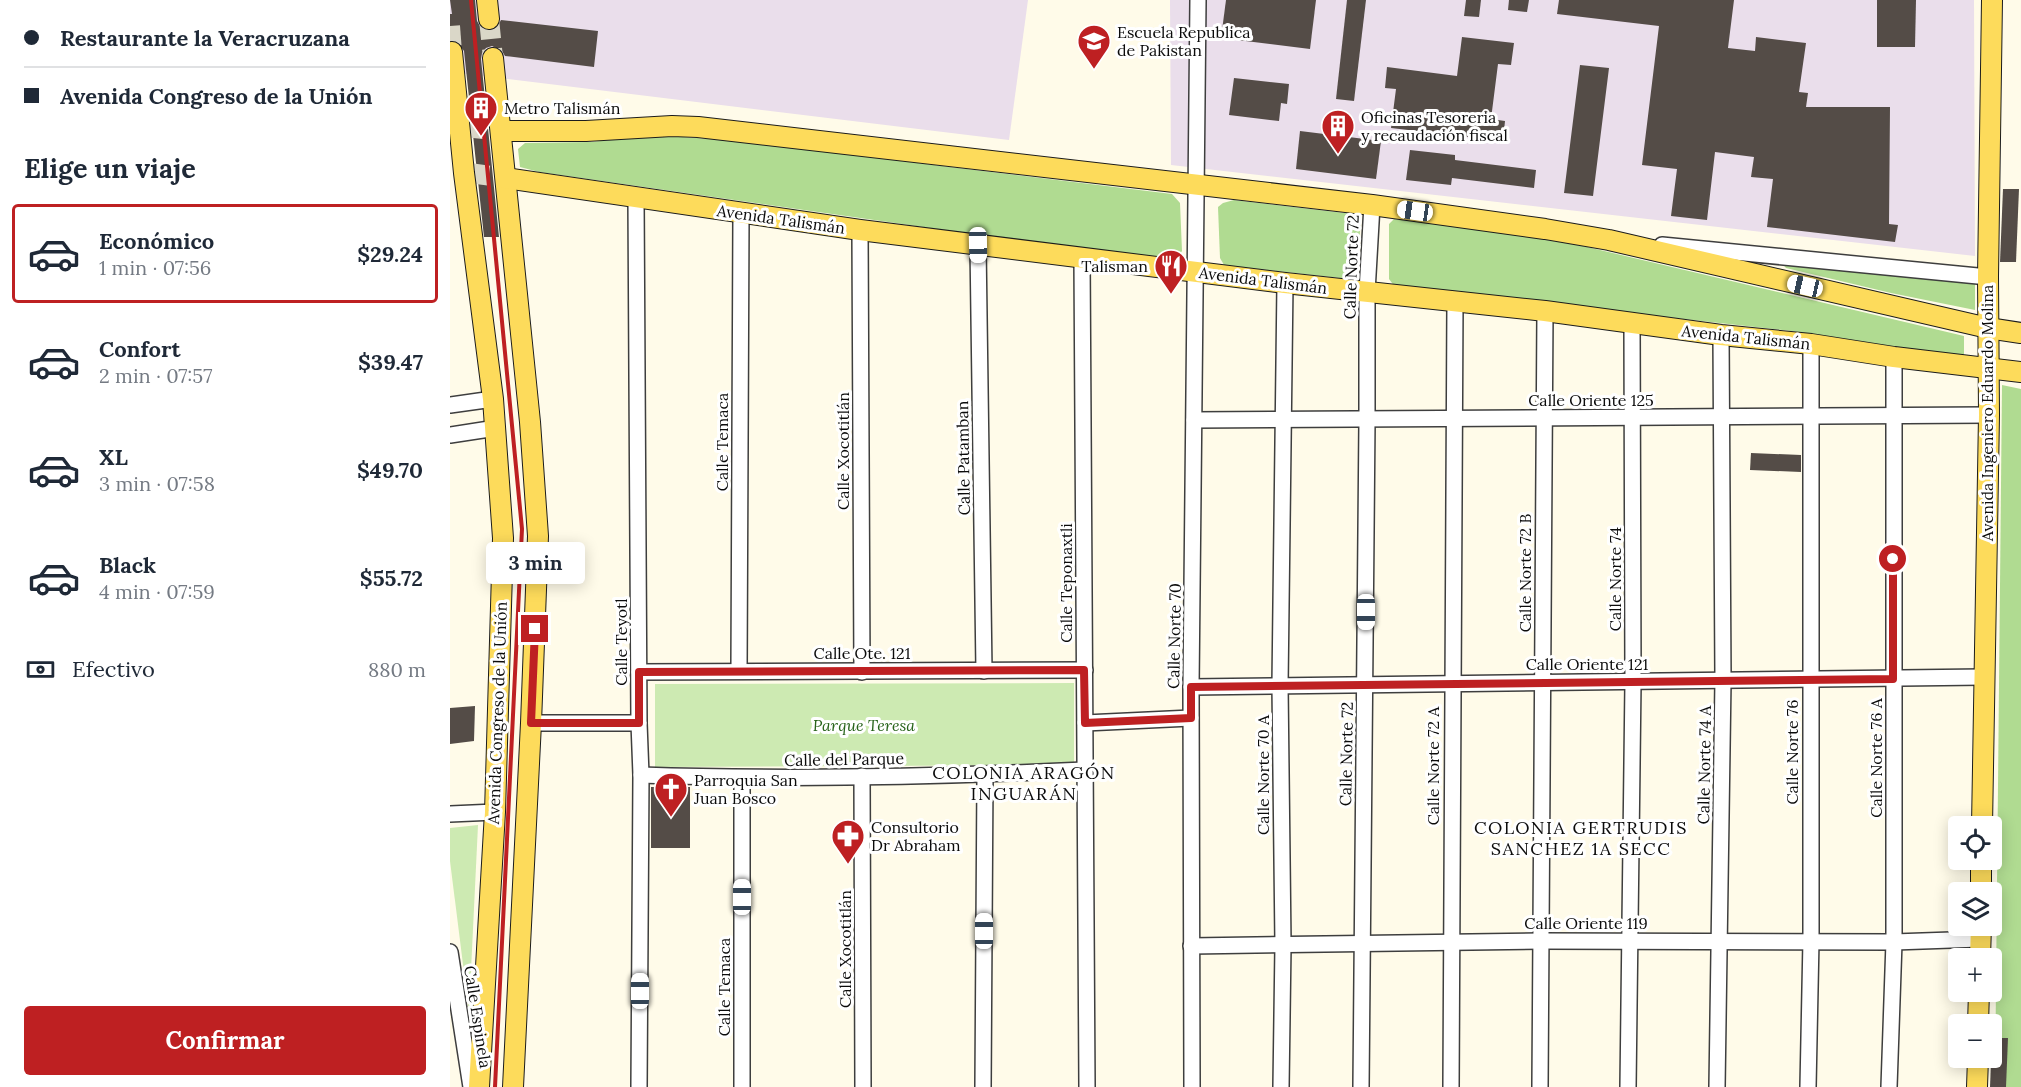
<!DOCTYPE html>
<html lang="es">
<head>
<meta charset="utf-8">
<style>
  body { margin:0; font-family:Lora,serif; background:#f2f2f3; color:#1f2937; height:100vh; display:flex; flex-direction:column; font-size:22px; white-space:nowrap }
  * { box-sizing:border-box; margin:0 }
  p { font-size:20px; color:#747a83 }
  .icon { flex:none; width:33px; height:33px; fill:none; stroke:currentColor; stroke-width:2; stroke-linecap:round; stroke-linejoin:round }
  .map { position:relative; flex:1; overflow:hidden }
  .panel { display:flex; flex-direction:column; background:#fff; width:450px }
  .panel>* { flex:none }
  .banner { display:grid; align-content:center; height:132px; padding:0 24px; background:#fff }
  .tools { position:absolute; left:1498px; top:816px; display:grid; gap:12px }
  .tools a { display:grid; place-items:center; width:54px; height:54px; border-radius:6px; background:#fff; box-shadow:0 3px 15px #0003; font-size:30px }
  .end { position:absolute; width:27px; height:27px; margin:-14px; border:8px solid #be2022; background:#fff; box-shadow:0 0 0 3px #fff }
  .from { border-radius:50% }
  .bubble { position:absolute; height:42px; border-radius:6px; background:#fff; box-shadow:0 3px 15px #0003; font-size:20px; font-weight:700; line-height:42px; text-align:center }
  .car { position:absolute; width:18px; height:36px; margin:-18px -9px; border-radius:8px; box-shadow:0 0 4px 2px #0007; background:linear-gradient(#fff 24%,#345 0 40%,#fff 0 76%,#345 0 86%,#fff 0) }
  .banner b { display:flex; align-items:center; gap:21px; height:57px; font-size:22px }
  .banner b+b { border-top:2px solid #e0e1e3 }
  .banner i { width:15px; height:15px; background:#1f2937 }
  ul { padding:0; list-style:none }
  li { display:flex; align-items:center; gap:18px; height:99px; margin:0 12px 9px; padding:0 12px; border:3px solid transparent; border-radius:6px }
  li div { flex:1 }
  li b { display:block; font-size:22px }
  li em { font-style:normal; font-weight:700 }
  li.on { border-color:#be2022 }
  li>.icon { width:54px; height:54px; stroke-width:1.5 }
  h2 { padding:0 24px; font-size:27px; line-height:72px }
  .pay { display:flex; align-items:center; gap:15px; height:66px; padding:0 24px; font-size:22px }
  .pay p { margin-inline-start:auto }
  .button { display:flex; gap:12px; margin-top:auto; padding:12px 24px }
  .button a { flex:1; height:69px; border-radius:6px; background:#be2022; color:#fff; font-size:24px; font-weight:700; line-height:69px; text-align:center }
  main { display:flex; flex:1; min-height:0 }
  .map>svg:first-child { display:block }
  .industrial { fill:#eadeeb }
  .green { fill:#cdeab2 }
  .forest { fill:#b0db91 }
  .building { fill:#544c47 }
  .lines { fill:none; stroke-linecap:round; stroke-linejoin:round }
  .major-tunnel { stroke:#dad7c8; stroke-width:20; stroke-dasharray:20 10; stroke-linecap:butt }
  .minor-casing { stroke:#3e3e3e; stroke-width:18 }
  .major-casing { stroke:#1c1c1c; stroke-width:22 }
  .minor { stroke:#fff; stroke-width:15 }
  .major { stroke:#fddb5b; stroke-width:20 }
  .rail { stroke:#be2022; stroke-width:4 }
  .route { stroke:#be2022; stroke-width:8 }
  .labels { text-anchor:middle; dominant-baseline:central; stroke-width:6; stroke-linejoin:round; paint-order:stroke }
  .poi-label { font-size:16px; fill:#0b0b0b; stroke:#fff; text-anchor:start }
  .street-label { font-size:16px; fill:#0b0b0b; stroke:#fff }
  .park-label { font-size:16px; font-style:italic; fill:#27631a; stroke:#fff }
  .neighbourhood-label { font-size:18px; letter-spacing:1.5px; fill:#0b0b0b; stroke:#fff }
</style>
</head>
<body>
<main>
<section class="panel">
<div class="banner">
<b><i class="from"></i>Restaurante la Veracruzana</b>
<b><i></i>Avenida Congreso de la Unión</b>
</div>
<h2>Elige un viaje</h2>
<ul>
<li class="on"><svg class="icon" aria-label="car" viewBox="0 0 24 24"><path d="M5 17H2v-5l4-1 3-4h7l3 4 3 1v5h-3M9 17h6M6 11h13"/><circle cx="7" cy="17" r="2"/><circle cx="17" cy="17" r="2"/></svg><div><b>Económico</b><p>1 min · 07:56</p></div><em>$29.24</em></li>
<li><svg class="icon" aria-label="car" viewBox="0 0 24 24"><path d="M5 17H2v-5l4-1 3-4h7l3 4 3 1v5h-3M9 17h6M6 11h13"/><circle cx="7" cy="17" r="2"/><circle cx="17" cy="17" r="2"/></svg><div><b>Confort</b><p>2 min · 07:57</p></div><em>$39.47</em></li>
<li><svg class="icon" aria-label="car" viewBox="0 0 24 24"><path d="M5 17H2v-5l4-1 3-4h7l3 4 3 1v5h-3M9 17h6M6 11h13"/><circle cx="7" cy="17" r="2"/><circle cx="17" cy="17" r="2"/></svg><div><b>XL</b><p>3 min · 07:58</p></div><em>$49.70</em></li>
<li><svg class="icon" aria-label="car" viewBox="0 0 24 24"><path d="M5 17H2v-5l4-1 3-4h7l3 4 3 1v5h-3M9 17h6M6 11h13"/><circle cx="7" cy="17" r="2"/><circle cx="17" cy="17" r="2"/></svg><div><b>Black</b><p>4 min · 07:59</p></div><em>$55.72</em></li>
</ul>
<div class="pay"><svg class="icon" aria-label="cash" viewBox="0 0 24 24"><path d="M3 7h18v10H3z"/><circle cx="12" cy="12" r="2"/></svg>Efectivo<p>880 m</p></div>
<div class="button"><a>Confirmar</a></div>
</section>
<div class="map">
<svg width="1571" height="1087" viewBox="0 0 1571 1087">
  <rect width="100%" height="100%" fill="#fffbe9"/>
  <g class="industrial">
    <path d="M0,0H578L559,140L0,72Z"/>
    <path d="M720,0H1524L1525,256L721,165Z"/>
  </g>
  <g class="green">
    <path d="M624,683V765L205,767V684Z"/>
    <path d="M28,825L19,1012L0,861V828Z"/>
  </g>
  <g class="forest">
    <path d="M207,135L287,141L722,194L730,203L732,251L726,260L711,261L89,172L70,167L68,149L75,143L141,142Z"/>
    <path d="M784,200L903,214L911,217L907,274L899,279L774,265L770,258L768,207L773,203Z"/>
    <path d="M944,219L1063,234L1133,246L1514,336V358L1341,331L945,287L939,279V224Z"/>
    <path d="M1328,259L1525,282V310L1441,293L1336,268Z"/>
    <path d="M1552,385L1571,389V1087H1545Z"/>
  </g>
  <g class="building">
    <path d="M0,0H25L27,21L30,26L35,30L46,29L51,20L148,31L144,67L55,56L52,51L42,46L36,48L32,53L31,59L49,237H34L14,51L7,41L0,40V14H2Z"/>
    <path d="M776,0H866L860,49L771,38Z"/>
    <path d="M897,0H916L904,101L886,99Z"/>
    <path d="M1016,0H1031L1029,17L1014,16Z"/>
    <path d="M1059,0H1079L1077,12L1058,10Z"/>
    <path d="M1109,0H1284L1278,48L1305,51L1306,37L1356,43L1349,92L1358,93L1356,107H1440L1439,224L1448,225L1445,242L1317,227L1323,179L1301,177L1304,157L1265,152L1257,220L1221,216L1227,169L1192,165L1209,26L1107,14Z"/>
    <path d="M1427,0H1466L1465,47H1427Z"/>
    <path d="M1012,37L1064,43L1061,65L1048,64L1041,119L1055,121L1053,141L941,128L946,89L935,88L937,67L1007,76Z"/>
    <path d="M1130,65L1159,68L1143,196L1114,193Z"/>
    <path d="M784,78L839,84L837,104L831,103L829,121L779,115Z"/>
    <path d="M850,131L931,141L926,179L846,169Z"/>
    <path d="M960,150L1005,155V160L1086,170L1084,188L1002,178L1001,185L956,180Z"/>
    <path d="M1553,189H1569L1566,262H1550Z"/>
    <path d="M1301,453L1351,455V472L1300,470Z"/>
    <path d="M25,706L24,741L0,744V708Z"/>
    <rect x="201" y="787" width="39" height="61"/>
    <path d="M1542,1038H1558L1556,1087H1540Z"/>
  </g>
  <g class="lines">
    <g class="major-tunnel">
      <path d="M39,19L43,58"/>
      <path d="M0,26L2,52"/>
      <path d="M14,127L52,131"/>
      <path d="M19,173L56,178"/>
    </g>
    <g class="minor-casing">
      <g id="minor">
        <path d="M186,198L189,723L191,775L189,1087"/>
        <path d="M410,230L412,672"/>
        <path d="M528,245L534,671"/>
        <path d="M1212,245L1538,277"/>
        <path d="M632,258L637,1087"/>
        <path d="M0,405L43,399"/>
        <path d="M744,420L1539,415"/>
        <path d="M0,435L46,428"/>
        <path d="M289,671L291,214"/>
        <path d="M189,672L635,670"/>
        <path d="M741,687L1533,677"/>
        <path d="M81,723H189"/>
        <path d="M635,723L741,718"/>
        <path d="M191,775C338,780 487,777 634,770"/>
        <path d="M412,776L413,1087"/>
        <path d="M292,779V1087"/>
        <path d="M0,814L45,812"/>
        <path d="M741,946L1091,941L1444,942L1530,939"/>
        <path d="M0,952L21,1087"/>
        <path d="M533,1087L535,775"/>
        <path d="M742,1087L741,687L748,0"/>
        <path d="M831,1087L833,945L830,685L835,283"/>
        <path d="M911,1087L917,420V292L922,205"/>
        <path d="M1001,1087L1005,301"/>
        <path d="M1090,1087L1095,311"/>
        <path d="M1178,1087L1183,682L1182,323"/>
        <path d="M1267,1087L1273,680L1271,335"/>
        <path d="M1358,1087L1361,940V344"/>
        <path d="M1439,1087L1444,942V357"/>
      </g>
    </g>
    <g class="major-casing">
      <g id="major">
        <path d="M37,0L39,19"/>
        <path d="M2,52L14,173L43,399L53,538L45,812L29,1087"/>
        <path d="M43,58L80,422L88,536L81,723L63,1087"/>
        <path d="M52,131H136L222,126L248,127L922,205L1095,229L1159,240L1538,328L1571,333"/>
        <path d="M56,178L410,230L835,283L1095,311L1271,335L1361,344L1444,357L1571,372"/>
        <path d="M1532,826L1539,415L1538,277L1542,0"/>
        <path d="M1531,892V860"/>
        <path d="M1530,958L1531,926"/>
        <path d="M1528,1024L1529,992"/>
        <path d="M1527,1087L1528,1058"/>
      </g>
    </g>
    <use href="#minor" class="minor"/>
    <use href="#major" class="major"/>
    <path class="rail" d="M21,0L72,529L45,1087"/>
  </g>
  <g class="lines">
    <path class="route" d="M85,629L81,723H189V672L634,670L635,723L741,718V687L1443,679V559"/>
  </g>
  <defs>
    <g id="school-pin" transform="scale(1.725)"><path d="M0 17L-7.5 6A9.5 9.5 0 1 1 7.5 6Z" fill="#be2022" stroke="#fff"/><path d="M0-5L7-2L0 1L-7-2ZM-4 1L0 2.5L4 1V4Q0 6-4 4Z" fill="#fff"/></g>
    <g id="building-pin" transform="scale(1.725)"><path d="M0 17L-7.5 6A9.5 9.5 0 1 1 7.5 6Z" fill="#be2022" stroke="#fff"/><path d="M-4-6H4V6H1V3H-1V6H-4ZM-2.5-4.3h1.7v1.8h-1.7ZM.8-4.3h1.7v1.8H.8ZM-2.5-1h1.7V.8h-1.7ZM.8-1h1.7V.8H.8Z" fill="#fff"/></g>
    <g id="restaurant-pin" transform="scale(1.725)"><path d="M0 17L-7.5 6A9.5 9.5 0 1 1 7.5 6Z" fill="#be2022" stroke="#fff"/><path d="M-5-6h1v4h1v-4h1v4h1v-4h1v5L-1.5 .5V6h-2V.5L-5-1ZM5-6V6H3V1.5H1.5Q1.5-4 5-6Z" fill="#fff"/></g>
    <g id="church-pin" transform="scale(1.725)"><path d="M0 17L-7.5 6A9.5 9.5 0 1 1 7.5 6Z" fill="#be2022" stroke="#fff"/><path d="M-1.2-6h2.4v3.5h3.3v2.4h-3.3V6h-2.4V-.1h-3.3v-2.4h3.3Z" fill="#fff"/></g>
    <g id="pharmacy-pin" transform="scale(1.725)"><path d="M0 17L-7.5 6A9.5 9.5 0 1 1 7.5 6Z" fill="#be2022" stroke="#fff"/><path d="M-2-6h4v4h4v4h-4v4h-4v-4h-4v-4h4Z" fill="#fff"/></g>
  </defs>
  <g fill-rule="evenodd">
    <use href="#school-pin" x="644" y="41"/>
    <use href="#building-pin" x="31" y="108"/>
    <use href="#building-pin" x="888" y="126"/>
    <use href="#restaurant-pin" x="721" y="266"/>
    <use href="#church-pin" x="221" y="789"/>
    <use href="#pharmacy-pin" x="398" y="836"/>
  </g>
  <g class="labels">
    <g class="poi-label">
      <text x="667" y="32">Escuela Republica<tspan x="667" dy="18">de Pakistan</tspan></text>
      <text x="54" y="108">Metro Talismán</text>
      <text x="911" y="117">Oficinas Tesoreria<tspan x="911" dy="18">y recaudación fiscal</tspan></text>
      <text x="698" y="266" text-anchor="end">Talisman</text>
      <text x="244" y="780">Parroquia San<tspan x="244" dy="18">Juan Bosco</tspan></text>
      <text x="421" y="827">Consultorio<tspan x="421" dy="18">Dr Abraham</tspan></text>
    </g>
    <g class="street-label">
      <text transform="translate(331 219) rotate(8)">Avenida Talismán</text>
      <text transform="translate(901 267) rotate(-88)">Calle Norte 72</text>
      <text transform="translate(813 280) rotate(7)">Avenida Talismán</text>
      <text transform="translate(1296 337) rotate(6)">Avenida Talismán</text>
      <text x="1141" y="400">Calle Oriente 125</text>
      <text transform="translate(1537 413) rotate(-90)">Avenida Ingeniero Eduardo Molina</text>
      <text transform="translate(272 442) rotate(-90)">Calle Temaca</text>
      <text transform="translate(393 451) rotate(-90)">Calle Xocotitlán</text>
      <text transform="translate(513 458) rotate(-91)">Calle Patamban</text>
      <text transform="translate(1075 573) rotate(-90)">Calle Norte 72 B</text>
      <text transform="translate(1165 579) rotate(-90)">Calle Norte 74</text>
      <text transform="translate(616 583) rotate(-90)">Calle Teponaxtli</text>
      <text transform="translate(724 636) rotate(-89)">Calle Norte 70</text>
      <text transform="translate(171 642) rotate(-90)">Calle Teyotl</text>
      <text x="412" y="653">Calle Ote. 121</text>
      <text x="1137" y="664">Calle Oriente 121</text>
      <text transform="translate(47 713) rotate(-88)">Avenida Congreso de la Unión</text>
      <text transform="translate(1342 752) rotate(-90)">Calle Norte 76</text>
      <text transform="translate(896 754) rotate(-89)">Calle Norte 72</text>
      <text transform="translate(1426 758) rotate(-90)">Calle Norte 76 A</text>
      <text transform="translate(394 759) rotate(-1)">Calle del Parque</text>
      <text transform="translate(1254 765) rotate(-89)">Calle Norte 74 A</text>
      <text transform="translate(983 766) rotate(-90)">Calle Norte 72 A</text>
      <text transform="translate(813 775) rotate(-90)">Calle Norte 70 A</text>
      <text x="1136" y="923">Calle Oriente 119</text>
      <text transform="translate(395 949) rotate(-90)">Calle Xocotitlán</text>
      <text transform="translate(274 987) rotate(-90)">Calle Temaca</text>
      <text transform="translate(28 1017) rotate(81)">Calle Espinela</text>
    </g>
    <g class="park-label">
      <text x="414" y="725">Parque Teresa</text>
    </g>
    <g class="neighbourhood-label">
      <text x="574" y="772">COLONIA ARAGÓN<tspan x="574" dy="21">INGUARÁN</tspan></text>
      <text x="1131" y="827">COLONIA GERTRUDIS<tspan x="1131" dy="21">SANCHEZ 1A SECC</tspan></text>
    </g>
  </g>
</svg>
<div class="tools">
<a><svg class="icon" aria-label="locate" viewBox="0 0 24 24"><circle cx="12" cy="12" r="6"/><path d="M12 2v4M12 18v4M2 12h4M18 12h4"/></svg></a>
<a><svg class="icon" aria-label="layers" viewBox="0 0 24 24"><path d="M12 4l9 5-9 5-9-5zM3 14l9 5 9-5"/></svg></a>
<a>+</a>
<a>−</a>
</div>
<i class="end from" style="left:1443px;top:559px"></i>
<i class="end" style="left:85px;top:629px"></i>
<div class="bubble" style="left:36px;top:542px;width:99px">3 min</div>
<i class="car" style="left:965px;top:211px;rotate:278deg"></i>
<i class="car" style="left:528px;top:245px;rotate:179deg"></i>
<i class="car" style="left:1355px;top:286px;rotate:283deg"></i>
<i class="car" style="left:916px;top:612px;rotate:180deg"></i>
<i class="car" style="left:292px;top:897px;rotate:0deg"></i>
<i class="car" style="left:534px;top:931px;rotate:0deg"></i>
<i class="car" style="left:190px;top:991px;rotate:0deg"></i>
</div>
</main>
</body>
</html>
